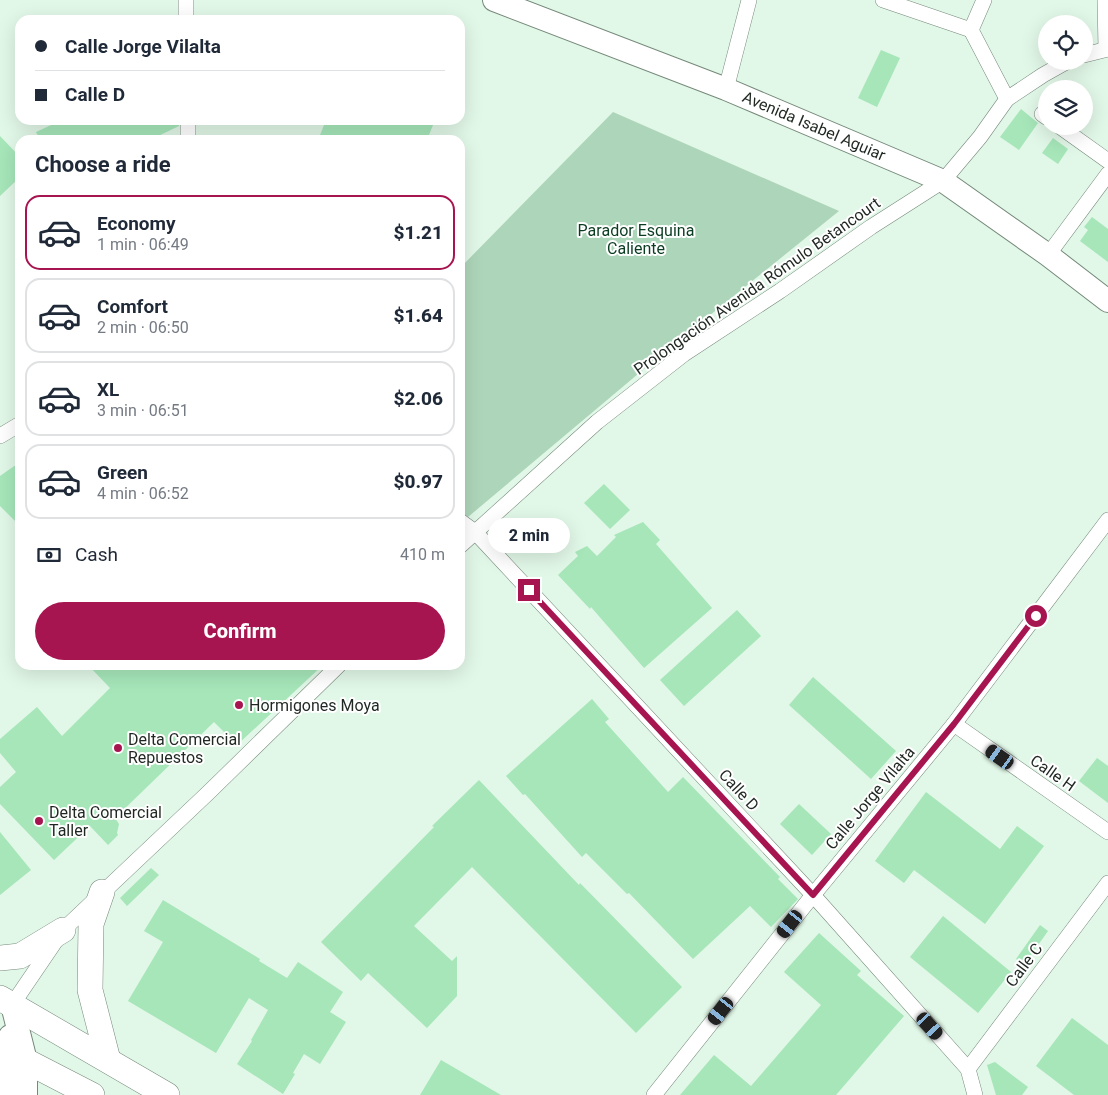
<!DOCTYPE html>
<html lang="en">
<head>
<meta charset="utf-8">
<style>
  body { margin:0; font-family:Roboto,sans-serif; background:#f6f6f7; color:#1f2937; height:100vh; display:flex; flex-direction:column; font-size:19px; white-space:nowrap }
  * { box-sizing:border-box; margin:0 }
  p { font-size:16px; color:#747a83 }
  .icon { flex:none; width:28px; height:28px; fill:none; stroke:currentColor; stroke-width:2; stroke-linecap:round; stroke-linejoin:round }
  .map { position:relative; flex:1; overflow:hidden }
  .panel { position:absolute; left:15px; top:135px; width:450px; height:535px; display:flex; flex-direction:column; background:#fff; border-radius:15px; box-shadow:0 5px 20px #0002 }
  .panel>* { flex:none }
  .hud { position:absolute; left:15px; top:15px; width:450px; height:110px; border-radius:15px; box-shadow:0 5px 20px #0002; display:grid; align-content:center; height:110px; padding:0 20px; background:#fff }
  .tools { position:absolute; left:1038px; top:15px; display:grid; gap:10px }
  .tools a { display:grid; place-items:center; width:55px; height:55px; border-radius:50%; background:#fff; box-shadow:0 5px 20px #0002; font-size:25px }
  .end { position:absolute; width:22px; height:22px; margin:-11px; border:6px solid #a71551; background:#fff; box-shadow:0 0 0 2px #fff }
  .from { border-radius:50% }
  .bubble { position:absolute; height:35px; border-radius:18px; background:#fff; box-shadow:0 5px 20px #0002; font-size:16px; font-weight:800; line-height:35px; text-align:center }
  .car { position:absolute; width:15px; height:30px; margin:-15px -8px; border-radius:6px; box-shadow:0 0 4px 1px #0007; background:linear-gradient(#222 24%,#8ab4d8 0 40%,#222 0 76%,#8ab4d8 0 86%,#222 0) }
  .hud b { display:flex; align-items:center; gap:18px; height:48px; font-size:19px }
  .hud b+b { border-top:1px solid #e0e1e3 }
  .hud i { width:12px; height:12px; background:#1f2937 }
  ul { padding:0; list-style:none }
  li { display:flex; align-items:center; gap:15px; height:75px; margin:0 10px 8px; padding:0 10px; border:2px solid #e0e1e3; border-radius:15px }
  li div { flex:1 }
  li b { display:block; font-size:19px }
  li em { font-style:normal; font-weight:800 }
  li.current { border-color:#a71551 }
  li>.icon { width:45px; height:45px; stroke-width:1.5 }
  h2 { padding:0 20px; font-size:22px; line-height:60px }
  .pay { display:flex; align-items:center; gap:12px; height:55px; padding:0 20px; font-size:19px }
  .pay p { margin-inline-start:auto }
  .action { display:flex; gap:10px; margin-top:auto; padding:10px 20px }
  .action a { flex:1; height:58px; border-radius:30px; background:#a71551; color:#fff; font-size:20px; font-weight:800; line-height:58px; text-align:center }
  .map>svg:first-child { display:block }
  .green { fill:#add5b9 }
  .building { fill:#a6e6b9 }
  .lines { fill:none; stroke-linecap:round; stroke-linejoin:round }
  .street-casing { stroke:#75897a; stroke-width:16 }
  .secondary-casing { stroke:#75897a; stroke-width:24 }
  .primary-casing { stroke:#75897a; stroke-width:26 }
  .street { stroke:#fff; stroke-width:15 }
  .secondary { stroke:#fff; stroke-width:22 }
  .primary { stroke:#fff; stroke-width:25 }
  .route { stroke:#a71551; stroke-width:6 }
  .poi-dot { fill:#a71551; stroke:#fff; stroke-width:2 }
  .labels { text-anchor:middle; dominant-baseline:central; stroke-width:4; stroke-linejoin:round; paint-order:stroke }
  .street-label { font-size:16px; fill:#1f2721; stroke:#fff }
  .park-label { font-size:16px; fill:#0a3c20; stroke:#fff }
  .poi-label { font-size:16px; fill:#1f2721; stroke:#fff; text-anchor:start }
</style>
</head>
<body>
<div class="map">
<svg width="1108" height="1095" viewBox="0 0 1108 1095">
  <rect width="100%" height="100%" fill="#e1f7e7"/>
  <path class="green" d="M613,112L839,211L657,358L468,517L460,511V268Z"/>
  <g class="building">
    <path d="M881,50L900,58L877,107L858,98Z"/>
    <path d="M1021,109L1038,123L1019,150L1000,137Z"/>
    <path d="M62,120H179V126L150,140H40L36,132Z"/>
    <path d="M326,120H435L427,140H318Z"/>
    <path d="M0,136L20,157V177L0,196Z"/>
    <path d="M1053,138L1068,149L1058,164L1042,153Z"/>
    <path d="M1092,217L1108,229V262L1080,241L1088,230L1084,227Z"/>
    <path d="M20,462V526L0,506V476Z"/>
    <path d="M604,484L630,510L610,529L584,503Z"/>
    <path d="M643,522L660,540L656,544L712,608L644,668L591,607L590,609L558,575L578,556L575,552L587,546L597,556L616,537L614,535Z"/>
    <path d="M737,610L761,636L684,706L660,680Z"/>
    <path d="M88,665H323L237,745L214,722L115,818L119,824L117,833L118,835L108,845L90,826L54,860L0,804V787L16,772L0,753V739L37,707L62,736L110,688Z"/>
    <path d="M813,677L896,751L871,779L789,705Z"/>
    <path d="M592,699L609,719L605,722L668,792L683,777L780,877L778,879L798,899L771,927L750,906L693,959L629,893L627,894L586,853L582,857L525,794L523,795L506,776Z"/>
    <path d="M1097,758L1108,766V803L1079,781Z"/>
    <path d="M479,780L579,885L580,883L682,987L636,1033L472,867L414,926L452,961L457,956V996L427,1028L368,973L361,981L321,942L434,827L432,826Z"/>
    <path d="M926,792L1000,849L1017,826L1044,846L985,924L914,870L904,883L875,861Z"/>
    <path d="M799,804L831,834L812,855L780,824Z"/>
    <path d="M0,832L31,870L0,895Z"/>
    <path d="M151,868L159,875L127,906L120,898Z"/>
    <path d="M163,900L260,959L259,961L287,978L298,962L343,992L330,1012L346,1022L320,1064L304,1054L293,1073L295,1074L283,1094L237,1064L252,1041L251,1040L268,1010L249,998L216,1053L128,1001L163,942L144,931Z"/>
    <path d="M943,916L1011,972L978,1013L910,957Z"/>
    <path d="M1040,925L1048,931L1024,965L1016,959Z"/>
    <path d="M819,933L861,971L857,975L904,1016L836,1095H680L714,1055L751,1086L821,1005L784,972Z"/>
    <path d="M1072,1018L1108,1045V1095H1074L1036,1066Z"/>
    <path d="M441,1060L501,1095H420Z"/>
    <path d="M995,1062L1028,1087L1022,1095H996L987,1065Z"/>
  </g>
  <g class="lines">
    <g class="street-casing">
      <g id="street">
        <path d="M883,0L971,30"/>
        <path d="M1105,0L1106,49"/>
        <path d="M186,20V0"/>
        <path d="M971,30L1007,99"/>
        <path d="M971,30L984,0"/>
        <path d="M1084,55L1108,49"/>
        <path d="M726,89L749,0"/>
        <path d="M1042,114L1046,117"/>
        <path d="M188,120V140"/>
        <path d="M1059,126L1108,161"/>
        <path d="M1048,255L1108,174"/>
        <path d="M0,436L20,424"/>
        <path d="M460,521L475,532L813,895L968,1069L975,1095"/>
        <path d="M460,546L597,422L684,354L780,291L871,227L943,181L980,137L1007,99L1043,75L1068,61"/>
        <path d="M954,724L1108,832"/>
        <path d="M12,1005L63,930L208,793L339,665"/>
        <path d="M968,1069L1108,883"/>
        <path d="M654,1095L813,895L954,724L1108,520"/>
      </g>
    </g>
    <g class="secondary-casing">
      <g id="secondary">
        <path d="M494,0L726,89L943,181L1048,255L1108,301"/>
        <path d="M12,1005L26,1061V1095"/>
        <path d="M10,1036L11,1095"/>
      </g>
    </g>
    <g class="primary-casing">
      <g id="primary">
        <path d="M102,892L91,924L90,990L108,1060"/>
        <path d="M0,958L20,956L63,930"/>
        <path d="M0,998L167,1095"/>
        <path d="M0,1045L26,1061L92,1095"/>
      </g>
    </g>
    <use href="#street" class="street"/>
    <use href="#secondary" class="secondary"/>
    <use href="#primary" class="primary"/>
  </g>
  <g class="lines">
    <path class="route" d="M529,590L813,895L954,724L1036,616"/>
  </g>
  <g class="poi-dot">
    <circle cx="239" cy="705" r="5"/>
    <circle cx="118" cy="748" r="5"/>
    <circle cx="39" cy="821" r="5"/>
  </g>
  <g class="labels">
    <g class="street-label">
      <text transform="translate(814 126) rotate(23)">Avenida Isabel Aguiar</text>
      <text transform="translate(757 286) rotate(-35)">Prolongación Avenida Rómulo Betancourt</text>
      <text transform="translate(1053 773) rotate(35)">Calle H</text>
      <text transform="translate(739 790) rotate(47)">Calle D</text>
      <text transform="translate(870 798) rotate(-50)">Calle Jorge Vilalta</text>
      <text transform="translate(1024 965) rotate(-53)">Calle C</text>
    </g>
    <g class="park-label">
      <text x="636" y="230">Parador Esquina<tspan x="636" dy="18">Caliente</tspan></text>
    </g>
    <g class="poi-label">
      <text x="249" y="705">Hormigones Moya</text>
      <text x="128" y="739">Delta Comercial<tspan x="128" dy="18">Repuestos</tspan></text>
      <text x="49" y="812">Delta Comercial<tspan x="49" dy="18">Taller</tspan></text>
    </g>
  </g>
</svg>
<div class="tools">
<a><svg class="icon" aria-label="locate" viewBox="0 0 24 24"><circle cx="12" cy="12" r="6"/><path d="M12 2v4M12 18v4M2 12h4M18 12h4"/></svg></a>
<a><svg class="icon" aria-label="layers" viewBox="0 0 24 24"><path d="M12 4l9 5-9 5-9-5zM3 14l9 5 9-5"/></svg></a>
</div>
<i class="end from" style="left:1036px;top:616px"></i>
<i class="end" style="left:529px;top:590px"></i>
<div class="bubble" style="left:488px;top:518px;width:82px">2 min</div>
<i class="car" style="left:1000px;top:757px;rotate:305deg"></i>
<i class="car" style="left:790px;top:924px;rotate:218deg"></i>
<i class="car" style="left:721px;top:1011px;rotate:218deg"></i>
<i class="car" style="left:930px;top:1026px;rotate:138deg"></i>
<div class="hud">
<b><i class="from"></i>Calle Jorge Vilalta</b>
<b><i></i>Calle D</b>
</div>
<section class="panel">
<h2>Choose a ride</h2>
<ul>
<li class="current"><svg class="icon" aria-label="car" viewBox="0 0 24 24"><path d="M5 17H2v-5l4-1 3-4h7l3 4 3 1v5h-3M9 17h6M6 11h13"/><circle cx="7" cy="17" r="2"/><circle cx="17" cy="17" r="2"/></svg><div><b>Economy</b><p>1 min · 06:49</p></div><em>$1.21</em></li>
<li><svg class="icon" aria-label="car" viewBox="0 0 24 24"><path d="M5 17H2v-5l4-1 3-4h7l3 4 3 1v5h-3M9 17h6M6 11h13"/><circle cx="7" cy="17" r="2"/><circle cx="17" cy="17" r="2"/></svg><div><b>Comfort</b><p>2 min · 06:50</p></div><em>$1.64</em></li>
<li><svg class="icon" aria-label="car" viewBox="0 0 24 24"><path d="M5 17H2v-5l4-1 3-4h7l3 4 3 1v5h-3M9 17h6M6 11h13"/><circle cx="7" cy="17" r="2"/><circle cx="17" cy="17" r="2"/></svg><div><b>XL</b><p>3 min · 06:51</p></div><em>$2.06</em></li>
<li><svg class="icon" aria-label="car" viewBox="0 0 24 24"><path d="M5 17H2v-5l4-1 3-4h7l3 4 3 1v5h-3M9 17h6M6 11h13"/><circle cx="7" cy="17" r="2"/><circle cx="17" cy="17" r="2"/></svg><div><b>Green</b><p>4 min · 06:52</p></div><em>$0.97</em></li>
</ul>
<div class="pay"><svg class="icon" aria-label="cash" viewBox="0 0 24 24"><path d="M3 7h18v10H3z"/><circle cx="12" cy="12" r="2"/></svg>Cash<p>410 m</p></div>
<div class="action"><a>Confirm</a></div>
</section>
</div>
</body>
</html>
